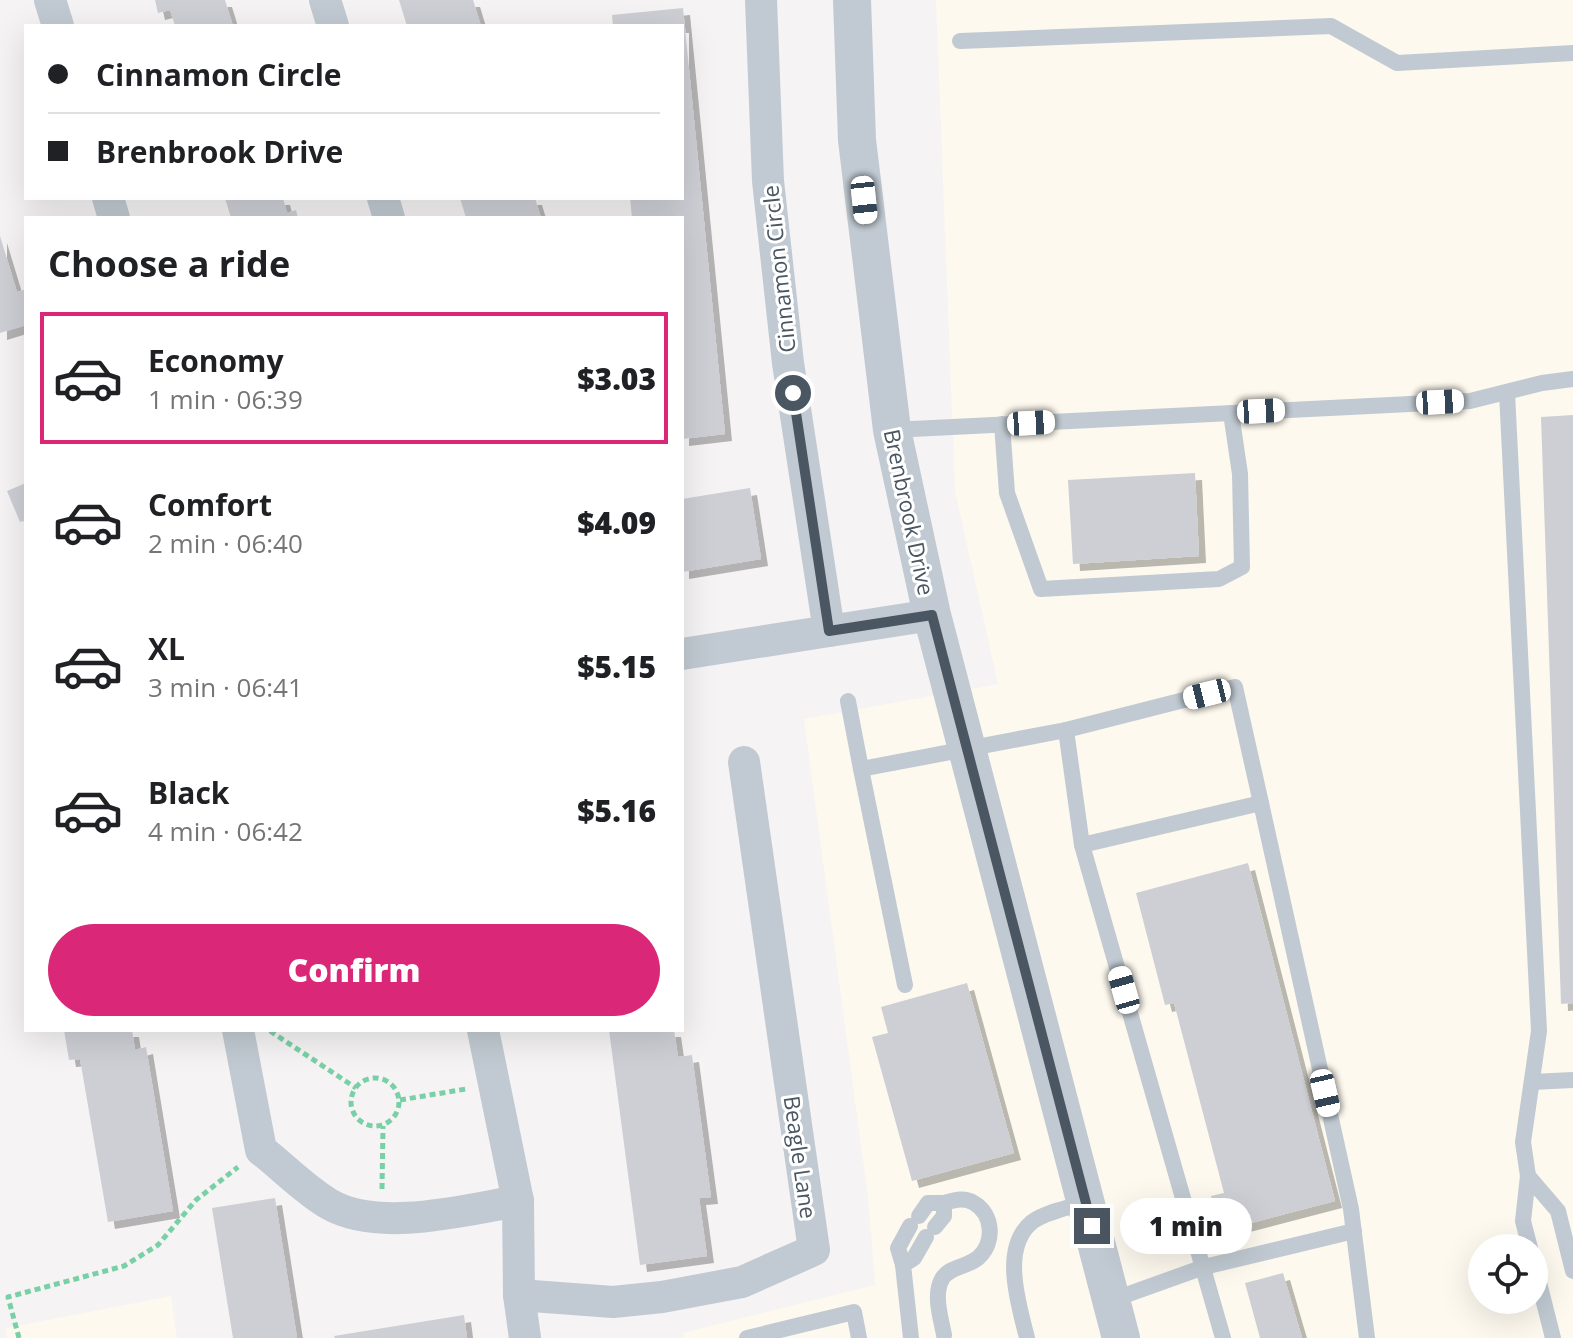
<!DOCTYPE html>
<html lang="en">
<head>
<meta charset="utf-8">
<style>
  body { margin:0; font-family:"Open Sans",sans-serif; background:#f2f2f2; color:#202124; height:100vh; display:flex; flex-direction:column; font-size:30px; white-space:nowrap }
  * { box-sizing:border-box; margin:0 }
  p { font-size:26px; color:#757577 }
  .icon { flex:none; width:44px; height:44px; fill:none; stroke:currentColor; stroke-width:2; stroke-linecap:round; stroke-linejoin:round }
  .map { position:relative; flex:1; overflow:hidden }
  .drawer { position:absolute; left:24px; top:216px; width:660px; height:816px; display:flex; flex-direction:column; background:#fff; border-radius:0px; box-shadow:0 8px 32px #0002 }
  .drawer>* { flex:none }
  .top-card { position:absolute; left:24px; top:24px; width:660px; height:176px; border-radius:0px; box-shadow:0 8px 32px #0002; display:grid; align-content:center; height:176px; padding:0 24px; background:#fff }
  .fabs { position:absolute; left:1468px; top:1234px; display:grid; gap:16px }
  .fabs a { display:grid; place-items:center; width:80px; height:80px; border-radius:50%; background:#fff; box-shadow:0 8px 32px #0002; font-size:40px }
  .end { position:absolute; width:36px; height:36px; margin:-18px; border:10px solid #4a5661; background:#fff; box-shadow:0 0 0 4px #fff }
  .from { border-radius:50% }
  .bubble { position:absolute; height:56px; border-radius:28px; background:#fff; box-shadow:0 8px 32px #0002; font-size:26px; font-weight:800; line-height:56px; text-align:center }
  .car { position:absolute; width:24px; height:48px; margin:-24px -12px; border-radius:10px; box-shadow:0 0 6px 2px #0007; background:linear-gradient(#fff 24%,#345 0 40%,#fff 0 76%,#345 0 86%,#fff 0) }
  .top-card b { display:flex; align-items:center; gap:28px; height:76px; font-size:30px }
  .top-card b+b { border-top:2px solid #e0e0e0 }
  .top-card i { width:20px; height:20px; background:#202124 }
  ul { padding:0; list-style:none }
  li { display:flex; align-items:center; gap:24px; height:132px; margin:0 16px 12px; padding:0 8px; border:4px solid transparent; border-radius:0px }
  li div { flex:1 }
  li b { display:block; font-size:30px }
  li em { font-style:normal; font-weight:800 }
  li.current { border-color:#db2777 }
  li>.icon { width:72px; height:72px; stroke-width:1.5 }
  h2 { padding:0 24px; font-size:36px; line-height:96px }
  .cta { display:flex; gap:16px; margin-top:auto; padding:16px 24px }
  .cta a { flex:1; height:92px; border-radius:48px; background:#db2777; color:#fff; font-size:32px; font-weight:800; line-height:92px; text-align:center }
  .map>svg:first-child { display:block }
  .commercial { fill:#fdf9ef; fill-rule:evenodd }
  .building { fill:#cdcfd5; filter:url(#shadow) }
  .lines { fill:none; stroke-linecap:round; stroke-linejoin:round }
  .path { stroke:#7ad0a6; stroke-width:5; stroke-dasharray:6 4; stroke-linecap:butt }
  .service { stroke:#c1cad2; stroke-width:16 }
  .minor { stroke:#c1cad2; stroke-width:32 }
  .tertiary { stroke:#c1cad2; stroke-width:38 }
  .route { stroke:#4a5661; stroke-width:10 }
  .labels { text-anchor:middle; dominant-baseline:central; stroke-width:6; stroke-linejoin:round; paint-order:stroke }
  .street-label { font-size:22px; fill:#4a5661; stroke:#fff }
</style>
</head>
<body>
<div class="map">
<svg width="1573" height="1338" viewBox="0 0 1573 1338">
  <defs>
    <filter id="shadow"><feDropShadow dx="7" dy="7" stdDeviation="0" flood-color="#0004"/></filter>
  </defs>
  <rect width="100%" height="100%" fill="#f5f3f3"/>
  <g class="commercial">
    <path d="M936,0H1573V1338H684L683,1333L875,1285L868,1198L804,719L998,684L955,491ZM1482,1248H1534V1300H1482Z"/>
    <path d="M171,1296L177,1338H7L6,1328Z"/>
  </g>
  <g class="building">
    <path d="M155,0H225L233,26H175L170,10L158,13Z"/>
    <path d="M399,0H473L481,26H407Z"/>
    <path d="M683,8L725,434L682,439V218H632L630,198H682V26H613L612,15Z"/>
    <path d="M225,198H283L287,213L296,210L298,218H231Z"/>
    <path d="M460,198H535L541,218H466Z"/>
    <path d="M0,236L17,292L26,289V325L0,333Z"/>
    <path d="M1573,415V1003L1561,1004L1541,417Z"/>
    <path d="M1195,473L1199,556L1073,564L1068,480Z"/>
    <path d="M26,483V520L20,522L7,491Z"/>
    <path d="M750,488L761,559L682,572V499Z"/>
    <path d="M1248,863L1335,1201L1220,1231L1211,1196L1224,1193L1174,1003L1165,1005L1136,893Z"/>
    <path d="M967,983L1014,1153L912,1181L872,1037L888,1033L881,1007Z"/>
    <path d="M64,1030H132L135,1050L146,1047L173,1211L108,1222L80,1059L69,1060Z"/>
    <path d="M609,1030H674L678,1057L692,1055L711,1197L699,1198L707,1256L640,1265Z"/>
    <path d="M275,1198L297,1338H233L212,1208Z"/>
    <path d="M1283,1273L1302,1338H1260L1245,1283Z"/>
    <path d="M464,1315L467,1338H335L334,1336Z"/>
  </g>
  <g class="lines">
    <g class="path">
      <path d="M270,1031L356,1088"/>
      <circle cx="375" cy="1102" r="24"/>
      <path d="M400,1100L466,1089"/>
      <path d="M382,1189L383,1126"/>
      <path d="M19,1338L8,1297L124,1266L158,1245L196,1200L238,1167"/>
    </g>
    <g class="service">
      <path d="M960,41L1331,26L1397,63L1573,53"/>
      <path d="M1507,393L1539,1031L1523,1142L1528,1176"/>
      <path d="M1002,424L1007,493L1041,589L1219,579L1242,567L1240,474L1231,413"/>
      <path d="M892,430L1470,401L1542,383L1573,379"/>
      <path d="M848,701L861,769L1066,730L1235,687L1261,803"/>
      <path d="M1066,730L1082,845L1223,1338"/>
      <path d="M861,769L905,985"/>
      <path d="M1082,845L1261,803L1351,1209L1367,1338"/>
      <path d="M1532,1082L1573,1080"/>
      <path d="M919,1216L928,1203H944"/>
      <path d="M935,1227L944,1216V1203C955,1200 964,1197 974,1203C993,1214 995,1242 979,1257C969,1267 949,1266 942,1279C933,1295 941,1318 944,1335"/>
      <path d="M1530,1248L1523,1221L1528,1176L1558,1211L1573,1271"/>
      <path d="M1534,1263L1553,1338"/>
      <path d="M903,1265L898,1248L910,1226"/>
      <path d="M1112,1300L1204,1267L1354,1231"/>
      <path d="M747,1338L854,1312L859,1338"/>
      <path d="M911,1338L903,1265L914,1258L926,1237"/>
      <path d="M1027,1338C1019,1305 1000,1248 1032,1222C1045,1212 1069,1208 1086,1202"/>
    </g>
    <g class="minor">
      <path d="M50,0L58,26"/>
      <path d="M325,0L333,26"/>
      <path d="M108,198L114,218"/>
      <path d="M383,198L389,218"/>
      <path d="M829,631L932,615"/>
      <path d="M682,654L829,631L788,363L768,181L761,0"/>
      <path d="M238,1030L261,1150C283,1167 305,1190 329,1204C379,1233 465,1210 518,1201"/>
      <path d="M483,1030L518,1201L519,1295L525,1338"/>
      <path d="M519,1295L613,1302L662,1297L742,1282L814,1250L744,762"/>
    </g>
    <path class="tertiary" d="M852,0L857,140L892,430L932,615L1121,1338"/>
  </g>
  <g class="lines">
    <path class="route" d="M793,393L829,631L932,615L1092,1226"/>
  </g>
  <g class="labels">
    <g class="street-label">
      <text transform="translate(778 269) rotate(-96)">Cinnamon Circle</text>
      <text transform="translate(910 512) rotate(78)">Brenbrook Drive</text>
      <text transform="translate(801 1157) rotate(82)">Beagle Lane</text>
    </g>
  </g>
</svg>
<div class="fabs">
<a><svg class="icon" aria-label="locate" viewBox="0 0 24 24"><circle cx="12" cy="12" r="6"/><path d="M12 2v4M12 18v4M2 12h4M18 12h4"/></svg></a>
</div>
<i class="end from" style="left:793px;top:393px"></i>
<i class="end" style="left:1092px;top:1226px"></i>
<div class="bubble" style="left:1120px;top:1198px;width:132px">1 min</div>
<i class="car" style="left:864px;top:200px;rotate:174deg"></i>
<i class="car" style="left:1440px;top:402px;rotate:87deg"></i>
<i class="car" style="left:1261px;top:411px;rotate:87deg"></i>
<i class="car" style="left:1031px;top:423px;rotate:87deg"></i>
<i class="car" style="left:1207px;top:694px;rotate:256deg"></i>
<i class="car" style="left:1124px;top:990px;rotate:344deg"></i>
<i class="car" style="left:1325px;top:1093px;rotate:167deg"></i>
<div class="top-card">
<b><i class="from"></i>Cinnamon Circle</b>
<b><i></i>Brenbrook Drive</b>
</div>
<section class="drawer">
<h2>Choose a ride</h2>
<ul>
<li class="current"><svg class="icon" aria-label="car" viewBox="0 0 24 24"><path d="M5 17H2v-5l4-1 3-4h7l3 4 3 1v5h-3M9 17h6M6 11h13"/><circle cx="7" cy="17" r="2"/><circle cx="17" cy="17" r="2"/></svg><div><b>Economy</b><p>1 min · 06:39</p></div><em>$3.03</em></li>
<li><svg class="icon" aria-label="car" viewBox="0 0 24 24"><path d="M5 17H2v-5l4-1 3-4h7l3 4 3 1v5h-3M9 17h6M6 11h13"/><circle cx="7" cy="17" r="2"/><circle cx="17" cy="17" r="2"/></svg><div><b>Comfort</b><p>2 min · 06:40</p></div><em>$4.09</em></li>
<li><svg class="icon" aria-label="car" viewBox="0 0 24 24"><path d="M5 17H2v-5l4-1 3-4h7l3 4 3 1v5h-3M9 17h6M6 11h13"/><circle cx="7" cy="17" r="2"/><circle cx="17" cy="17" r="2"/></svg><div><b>XL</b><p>3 min · 06:41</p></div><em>$5.15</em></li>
<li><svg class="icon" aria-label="car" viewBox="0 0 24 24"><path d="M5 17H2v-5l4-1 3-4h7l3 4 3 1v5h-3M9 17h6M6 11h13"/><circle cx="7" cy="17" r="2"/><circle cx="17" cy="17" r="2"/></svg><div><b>Black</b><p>4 min · 06:42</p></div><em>$5.16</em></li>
</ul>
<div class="cta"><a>Confirm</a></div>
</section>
</div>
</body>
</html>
